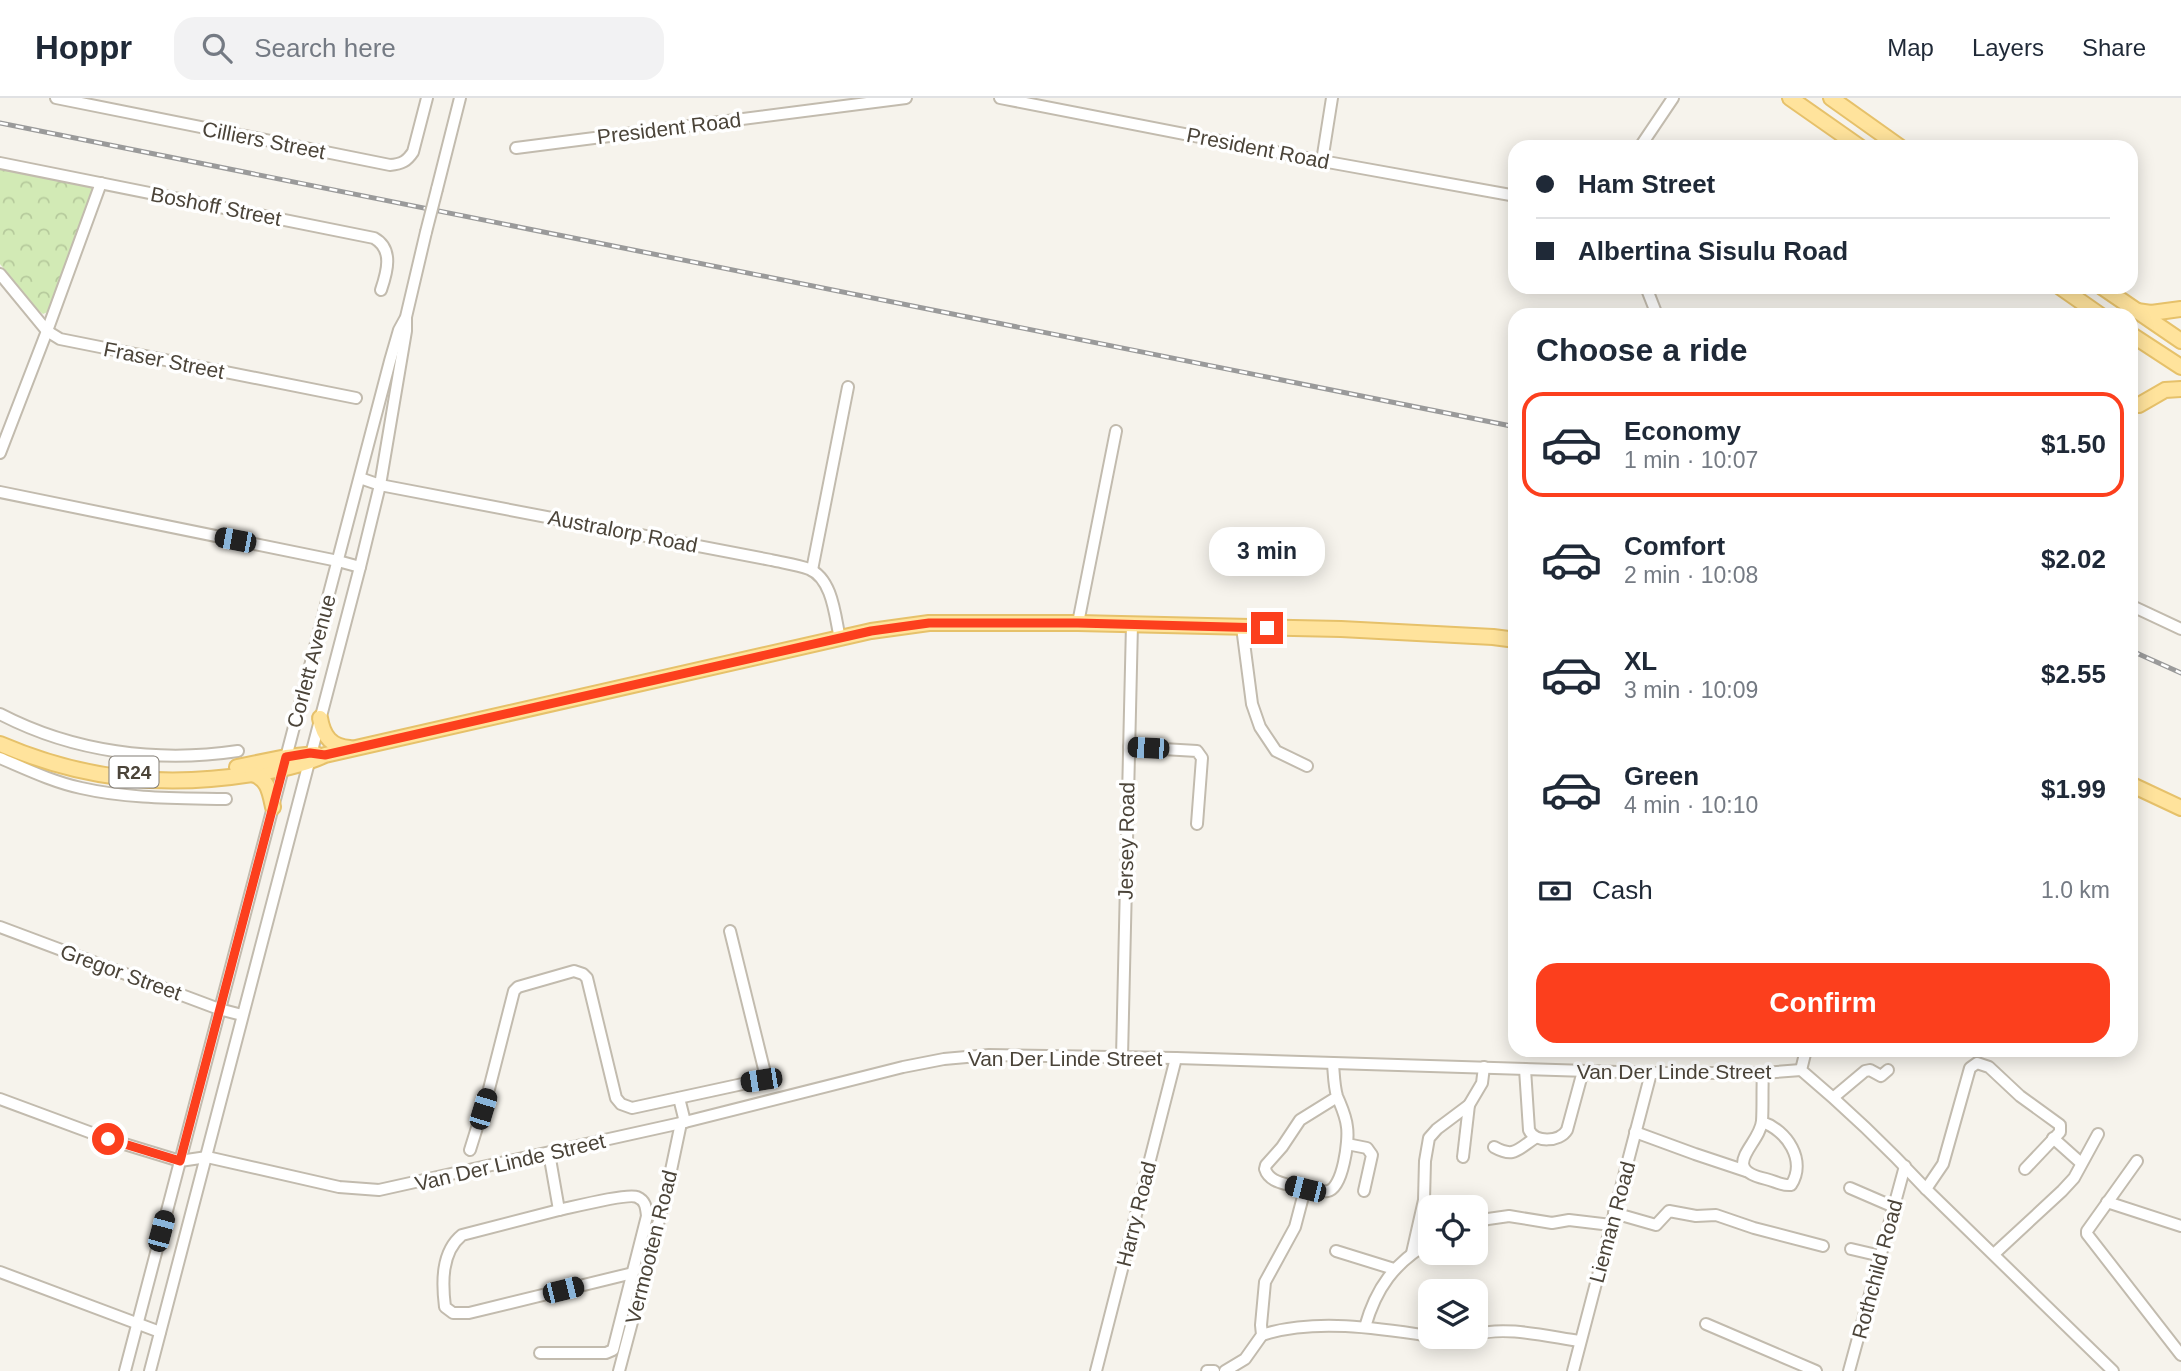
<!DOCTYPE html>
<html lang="en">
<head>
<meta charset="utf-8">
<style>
  body { margin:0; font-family:Arial,sans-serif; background:#f2f2f3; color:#1f2937; height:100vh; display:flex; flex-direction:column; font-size:26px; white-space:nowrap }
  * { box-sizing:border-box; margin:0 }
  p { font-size:23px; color:#747a83 }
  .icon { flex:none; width:38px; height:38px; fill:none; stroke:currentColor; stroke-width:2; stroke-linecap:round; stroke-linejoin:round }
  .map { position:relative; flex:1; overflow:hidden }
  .side { position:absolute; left:1508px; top:210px; width:630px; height:749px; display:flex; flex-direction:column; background:#fff; border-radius:21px; box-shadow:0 4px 18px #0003 }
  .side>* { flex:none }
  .guide { position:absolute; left:1508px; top:42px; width:630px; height:154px; border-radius:21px; box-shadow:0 4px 18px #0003; display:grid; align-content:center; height:154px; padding:0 28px; background:#fff }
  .tools { position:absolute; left:1418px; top:1097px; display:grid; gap:14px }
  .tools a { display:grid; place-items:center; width:70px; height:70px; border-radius:14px; background:#fff; box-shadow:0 4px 18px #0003; font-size:35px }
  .end { position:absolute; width:32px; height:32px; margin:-16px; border:9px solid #fc3f1d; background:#fff; box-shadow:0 0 0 4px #fff }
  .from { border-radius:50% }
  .bubble { position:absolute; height:49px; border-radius:21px; background:#fff; box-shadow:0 4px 18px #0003; font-size:23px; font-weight:600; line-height:49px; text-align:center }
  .car { position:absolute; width:21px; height:42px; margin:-21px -10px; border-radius:9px; box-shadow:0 0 5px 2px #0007; background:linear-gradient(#222 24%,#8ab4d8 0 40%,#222 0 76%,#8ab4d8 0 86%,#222 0) }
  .guide b { display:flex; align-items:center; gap:24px; height:66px; font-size:26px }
  .guide b+b { border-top:2px solid #e0e1e3 }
  .guide i { width:18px; height:18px; background:#1f2937 }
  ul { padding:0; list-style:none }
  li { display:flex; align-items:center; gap:21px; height:105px; margin:0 14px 10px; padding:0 14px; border:4px solid transparent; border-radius:21px }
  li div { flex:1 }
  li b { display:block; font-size:26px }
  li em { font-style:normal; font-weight:600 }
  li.active { border-color:#fc3f1d }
  li>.icon { width:63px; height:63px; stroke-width:1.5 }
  h2 { padding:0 28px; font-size:32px; line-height:84px }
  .pay { display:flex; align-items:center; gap:18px; height:77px; padding:0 28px; font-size:26px }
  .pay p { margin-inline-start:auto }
  .button { display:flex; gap:14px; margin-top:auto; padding:14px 28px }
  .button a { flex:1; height:80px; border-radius:21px; background:#fc3f1d; color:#fff; font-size:28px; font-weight:600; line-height:80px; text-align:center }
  header { display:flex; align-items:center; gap:42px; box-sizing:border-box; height:98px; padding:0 35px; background:#fff; border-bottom:2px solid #e0e1e3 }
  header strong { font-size:33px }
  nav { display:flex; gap:38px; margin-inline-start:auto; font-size:24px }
  .search { width:490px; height:63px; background:#f2f2f3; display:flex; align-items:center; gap:18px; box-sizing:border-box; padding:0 24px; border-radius:21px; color:#747a83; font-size:26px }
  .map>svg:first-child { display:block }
  .park { fill:url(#park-crowns) }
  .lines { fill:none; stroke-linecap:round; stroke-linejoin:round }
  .minor-casing { stroke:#c2bbae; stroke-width:14 }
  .major-casing { stroke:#e6c16a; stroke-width:18 }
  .minor { stroke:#fff; stroke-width:10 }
  .major { stroke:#ffe39c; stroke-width:14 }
  .rail-casing { stroke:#9a9a9a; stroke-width:5 }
  .rail { stroke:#fff; stroke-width:2.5; stroke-dasharray:8; stroke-linecap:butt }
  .minor-bridge-casing { stroke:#c2bbae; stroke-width:14; stroke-linecap:butt }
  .minor-bridge { stroke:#fff; stroke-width:10 }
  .route { stroke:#fc3f1d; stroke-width:9 }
  .labels { text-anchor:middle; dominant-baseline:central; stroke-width:7; stroke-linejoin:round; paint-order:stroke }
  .shield { fill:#fff; stroke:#817c74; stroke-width:2 }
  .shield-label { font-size:19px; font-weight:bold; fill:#4b4439 }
  .street-label { font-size:21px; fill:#4b4439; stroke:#fff }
</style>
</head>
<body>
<header>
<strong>Hoppr</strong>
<div class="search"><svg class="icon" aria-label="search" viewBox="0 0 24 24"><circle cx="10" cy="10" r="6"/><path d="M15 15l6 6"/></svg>Search here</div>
<nav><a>Map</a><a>Layers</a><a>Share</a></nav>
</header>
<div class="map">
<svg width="2181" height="1273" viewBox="0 0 2181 1273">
  <defs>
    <pattern id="park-crowns" width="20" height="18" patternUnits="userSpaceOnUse" patternTransform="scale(1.75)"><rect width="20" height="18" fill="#d2eab5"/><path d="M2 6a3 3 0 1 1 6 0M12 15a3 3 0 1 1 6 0" fill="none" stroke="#b6ca9c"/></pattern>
  </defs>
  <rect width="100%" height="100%" fill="#f6f3ec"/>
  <path class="park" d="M0,68L86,85L92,89V97L50,213L43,216L38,212L0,166Z"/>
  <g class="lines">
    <g class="minor-casing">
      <g id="minor">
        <path d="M56,0L390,67C402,66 407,63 413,54L427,0"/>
        <path d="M1000,0L1322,63L1516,98"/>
        <path d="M1640,49L1673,0"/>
        <path d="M516,50L906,0"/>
        <path d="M1322,63L1332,0"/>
        <path d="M0,65L374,140C394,151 387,174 381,192"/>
        <path d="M437,91L460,0"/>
        <path d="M0,176L47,233L60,241L356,300"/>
        <path d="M1646,189L1657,217"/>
        <path d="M0,355L47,233L101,85"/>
        <path d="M360,380L380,387L771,462C784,465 798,467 809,471C833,481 835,519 840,541"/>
        <path d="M0,394L338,463L360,469"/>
        <path d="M812,472L848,289"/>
        <path d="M2132,508L2181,531"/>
        <path d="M1078,525L1116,333"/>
        <path d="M1242,529L1252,606L1260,629L1276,653L1307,668"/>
        <path d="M0,616C73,654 157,665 238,653"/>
        <path d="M1129,649L1197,653L1202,660L1197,726"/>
        <path d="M0,660C26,671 53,684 81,690C129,701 178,700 226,701"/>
        <path d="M0,829L219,911L242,917"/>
        <path d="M1806,952L1801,972C1845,1009 1887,1049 1926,1091L2113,1273"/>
        <path d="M1122,959L1132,526"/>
        <path d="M1333,966C1334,977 1334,988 1337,998C1341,1008 1346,1018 1347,1029C1349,1042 1343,1090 1328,1093C1319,1094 1305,1091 1296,1089C1284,1085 1269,1084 1265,1071L1266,1067L1282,1049L1300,1022L1337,999"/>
        <path d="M1525,971L1529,1032C1535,1045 1560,1044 1567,1032L1583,973"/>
        <path d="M1834,999L1865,973L1870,972L1881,978L1888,972"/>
        <path d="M679,1000L685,1024"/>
        <path d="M0,1001L108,1041L180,1063L207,1059L339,1089L379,1092L681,1025L903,969L944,961L989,957L1176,960L1651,975H1763L1801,972"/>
        <path d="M1762,1024C1787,1032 1807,1063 1791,1087C1782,1088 1775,1083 1766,1081C1718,1070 1760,1047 1762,1023C1763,1008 1762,991 1763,975"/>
        <path d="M1635,1034L1695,1056L1746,1073"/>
        <path d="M2053,1040L2081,1065"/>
        <path d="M1347,1046L1367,1050L1372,1057L1364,1093"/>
        <path d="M1494,1049C1514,1060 1517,1052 1535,1040"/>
        <path d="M470,1052L489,991L514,893L518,889L574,873L583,876L587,880L616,1000L621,1006L632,1010L761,982L766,979L730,833"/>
        <path d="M1463,1059L1469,1007"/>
        <path d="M2137,1063L2087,1133V1136L2181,1257"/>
        <path d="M1850,1090L1894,1109"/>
        <path d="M1926,1091L1943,1066L1970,970L1977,965L1989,969L2020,998L2060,1027V1034L2025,1071"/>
        <path d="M2107,1104L2181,1128"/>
        <path d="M559,1112L462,1137C441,1154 442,1185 445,1209L453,1215H469L633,1175"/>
        <path d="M1614,1115L1656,1127L1669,1113L1696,1118L1716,1117L1754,1130L1823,1148"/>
        <path d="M1475,1125L1488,1121L1509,1118L1552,1125L1569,1122L1611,1127"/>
        <path d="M1851,1151L1881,1158"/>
        <path d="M1336,1153L1394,1171"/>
        <path d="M1412,1155L1424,1102L1425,1063L1429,1040L1437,1031L1469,1007L1482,985L1484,969"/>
        <path d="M1994,1156L2062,1093L2074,1080L2098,1036"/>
        <path d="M0,1174L160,1234"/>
        <path d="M1706,1226L1816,1273"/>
        <path d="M1365,1229C1376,1190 1394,1165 1430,1144"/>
        <path d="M1262,1237C1313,1220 1378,1230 1430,1238"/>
        <path d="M1475,1237C1504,1227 1550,1239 1580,1243"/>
        <path d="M1433,1239L1455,1242L1470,1239"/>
        <path d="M540,1255H606L613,1252L647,1118C646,1110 646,1103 637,1099C628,1095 573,1109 559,1112L549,1055"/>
        <path d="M125,1273L390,263L399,232L405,221"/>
        <path d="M150,1273L360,469L380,387L406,233V219L426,134"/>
        <path d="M619,1273L666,1096L681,1025"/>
        <path d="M1096,1273L1176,960"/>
        <path d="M1207,1273H1214"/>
        <path d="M1225,1273L1245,1261L1262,1237L1261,1227L1265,1184L1295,1129L1305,1091"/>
        <path d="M1573,1273L1651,975"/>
        <path d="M1849,1273L1905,1068"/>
      </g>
    </g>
    <g class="major-casing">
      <g id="major">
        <path d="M1790,0L1860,49"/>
        <path d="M1831,0L1900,49"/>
        <path d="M2060,189L2100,217"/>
        <path d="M2102,189L2181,243"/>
        <path d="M2137,213L2151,215L2181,211"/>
        <path d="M2132,237L2181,269"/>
        <path d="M2139,307L2165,292L2181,291"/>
        <path d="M320,620C323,638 331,649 350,650"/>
        <path d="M0,646C84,682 163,690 252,676C277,672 301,668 325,657L871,533L929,525H1078L1341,531L1493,539L1516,542"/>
        <path d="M237,669L286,659L316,656"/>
        <path d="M252,676C268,680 270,695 273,709"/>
        <path d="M2132,687L2181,710"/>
      </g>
    </g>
    <use href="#minor" class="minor"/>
    <use href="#major" class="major"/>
    <g class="rail-casing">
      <g id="rail">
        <path d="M0,25L1516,329"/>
        <path d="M2132,553L2181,575"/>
      </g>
    </g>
    <use href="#rail" class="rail"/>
    <g class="minor-bridge-casing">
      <path id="minor-bridge" d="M426,134L437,91"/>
    </g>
    <use href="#minor-bridge" class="minor-bridge"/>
  </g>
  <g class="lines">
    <path class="route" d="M108,1041L180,1063L286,659L310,655L325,657L871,533L929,525H1078L1267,530"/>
  </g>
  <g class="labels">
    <rect class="shield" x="109.5" y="658.5" width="49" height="31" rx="5"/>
    <g class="shield-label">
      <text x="134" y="674">R24</text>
    </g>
    <g class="street-label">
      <text transform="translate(669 30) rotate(-7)">President Road</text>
      <text transform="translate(264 42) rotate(11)">Cilliers Street</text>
      <text transform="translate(1258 50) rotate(11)">President Road</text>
      <text transform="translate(216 108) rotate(11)">Boshoff Street</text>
      <text transform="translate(164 262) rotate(11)">Fraser Street</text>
      <text transform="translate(623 433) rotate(11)">Australorp Road</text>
      <text transform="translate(311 563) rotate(-75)">Corlett Avenue</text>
      <text transform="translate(1126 743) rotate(-89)">Jersey Road</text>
      <text transform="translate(121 874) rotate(20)">Gregor Street</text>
      <text x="1065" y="960">Van Der Linde Street</text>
      <text x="1674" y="973">Van Der Linde Street</text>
      <text transform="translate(510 1064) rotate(-13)">Van Der Linde Street</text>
      <text transform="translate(1136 1116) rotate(-76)">Harry Road</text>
      <text transform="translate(1612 1124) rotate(-75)">Lieman Road</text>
      <text transform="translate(651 1149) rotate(-76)">Vermooten Road</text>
      <text transform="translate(1877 1171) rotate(-75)">Rothchild Road</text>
    </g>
  </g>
</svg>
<div class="tools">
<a><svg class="icon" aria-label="locate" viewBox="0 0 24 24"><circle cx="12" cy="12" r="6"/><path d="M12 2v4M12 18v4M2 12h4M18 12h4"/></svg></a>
<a><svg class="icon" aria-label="layers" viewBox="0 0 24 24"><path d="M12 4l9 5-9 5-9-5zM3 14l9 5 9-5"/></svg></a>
</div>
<i class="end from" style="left:108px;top:1041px"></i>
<i class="end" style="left:1267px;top:530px"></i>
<div class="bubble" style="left:1209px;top:429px;width:116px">3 min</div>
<i class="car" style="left:235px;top:442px;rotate:281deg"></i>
<i class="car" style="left:1148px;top:650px;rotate:273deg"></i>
<i class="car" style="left:761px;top:982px;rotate:261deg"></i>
<i class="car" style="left:483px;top:1011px;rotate:17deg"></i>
<i class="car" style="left:1305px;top:1091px;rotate:284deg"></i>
<i class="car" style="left:161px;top:1133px;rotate:15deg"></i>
<i class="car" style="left:563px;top:1192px;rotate:76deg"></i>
<div class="guide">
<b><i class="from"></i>Ham Street</b>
<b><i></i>Albertina Sisulu Road</b>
</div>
<section class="side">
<h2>Choose a ride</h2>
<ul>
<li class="active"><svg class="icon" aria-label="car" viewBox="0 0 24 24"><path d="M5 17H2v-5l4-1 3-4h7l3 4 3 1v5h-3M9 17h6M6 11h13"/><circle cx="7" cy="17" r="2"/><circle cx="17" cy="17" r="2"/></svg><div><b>Economy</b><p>1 min · 10:07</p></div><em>$1.50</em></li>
<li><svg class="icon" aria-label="car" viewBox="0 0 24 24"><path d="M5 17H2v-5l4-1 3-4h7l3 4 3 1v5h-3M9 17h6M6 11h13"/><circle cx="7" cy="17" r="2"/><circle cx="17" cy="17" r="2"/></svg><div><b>Comfort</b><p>2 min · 10:08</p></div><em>$2.02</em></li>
<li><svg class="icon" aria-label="car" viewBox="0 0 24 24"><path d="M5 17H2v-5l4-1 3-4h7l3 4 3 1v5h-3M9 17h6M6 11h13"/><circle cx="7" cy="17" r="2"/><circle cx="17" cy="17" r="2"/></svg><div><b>XL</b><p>3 min · 10:09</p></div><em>$2.55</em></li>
<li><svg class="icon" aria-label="car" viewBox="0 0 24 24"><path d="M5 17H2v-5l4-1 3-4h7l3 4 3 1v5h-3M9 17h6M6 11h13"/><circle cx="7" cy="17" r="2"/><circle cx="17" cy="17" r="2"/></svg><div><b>Green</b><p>4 min · 10:10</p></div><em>$1.99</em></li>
</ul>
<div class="pay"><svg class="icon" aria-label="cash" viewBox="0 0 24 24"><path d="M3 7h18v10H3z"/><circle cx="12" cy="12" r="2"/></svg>Cash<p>1.0 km</p></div>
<div class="button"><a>Confirm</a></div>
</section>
</div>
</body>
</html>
